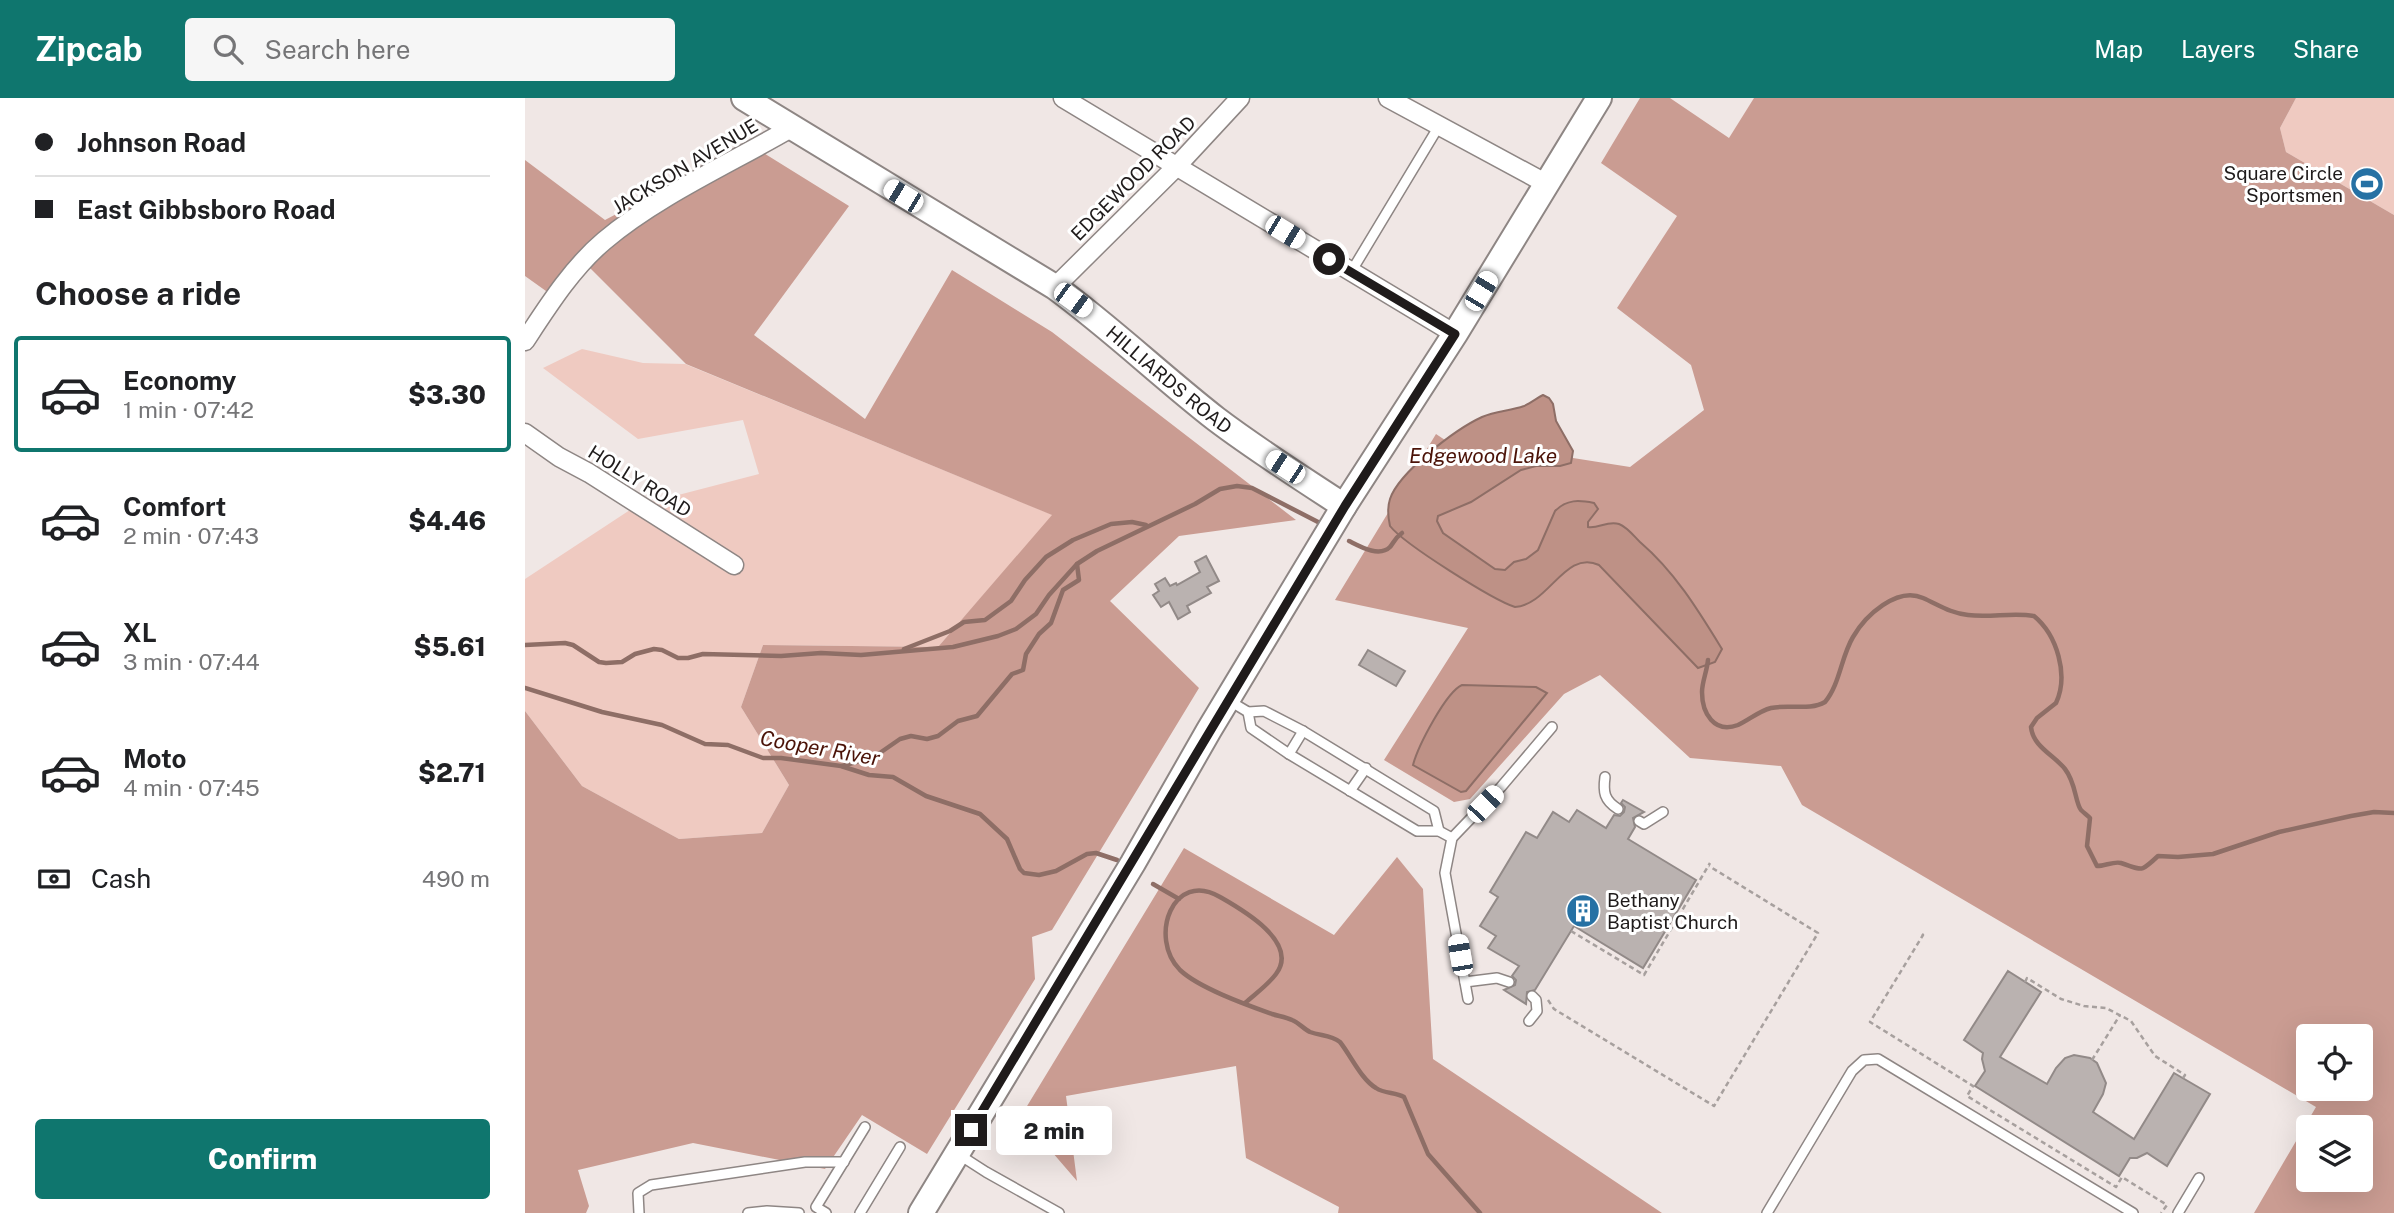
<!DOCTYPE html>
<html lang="en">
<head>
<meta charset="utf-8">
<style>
  body { margin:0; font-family:"Public Sans",sans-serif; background:#f6f6f6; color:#202124; height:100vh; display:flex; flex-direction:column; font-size:26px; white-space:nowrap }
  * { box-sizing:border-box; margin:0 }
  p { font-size:23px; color:#757577 }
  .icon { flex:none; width:38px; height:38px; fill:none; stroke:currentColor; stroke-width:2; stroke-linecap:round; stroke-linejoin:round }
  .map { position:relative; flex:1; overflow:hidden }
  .drawer { display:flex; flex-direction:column; background:#fff; width:525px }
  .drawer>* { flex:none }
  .guide { display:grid; align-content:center; height:154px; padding:0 35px; background:#fff }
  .fabs { position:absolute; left:1771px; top:926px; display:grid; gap:14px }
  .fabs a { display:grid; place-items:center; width:77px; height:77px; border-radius:7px; background:#fff; box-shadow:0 7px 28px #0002; font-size:35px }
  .end { position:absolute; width:32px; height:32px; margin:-16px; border:9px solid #1f1b1b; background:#fff; box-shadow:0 0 0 4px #fff }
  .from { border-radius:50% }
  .bubble { position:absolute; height:49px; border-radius:7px; background:#fff; box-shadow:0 7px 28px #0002; font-size:23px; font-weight:800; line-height:49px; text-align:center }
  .car { position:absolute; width:21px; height:42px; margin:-21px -10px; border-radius:9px; box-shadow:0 0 5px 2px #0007; background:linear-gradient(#fff 24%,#345 0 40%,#fff 0 76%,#345 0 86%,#fff 0) }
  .guide b { display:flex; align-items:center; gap:24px; height:66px; font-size:26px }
  .guide b+b { border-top:2px solid #e0e0e0 }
  .guide i { width:18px; height:18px; background:#202124 }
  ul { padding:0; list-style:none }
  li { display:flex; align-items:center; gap:21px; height:116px; margin:0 14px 10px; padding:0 21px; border:4px solid transparent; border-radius:7px }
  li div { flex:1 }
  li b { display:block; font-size:26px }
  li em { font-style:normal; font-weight:800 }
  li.on { border-color:#0f766e }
  li>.icon { width:63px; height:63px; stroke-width:1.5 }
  h2 { padding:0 35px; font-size:32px; line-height:84px }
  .pay { display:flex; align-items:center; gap:18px; height:77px; padding:0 35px; font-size:26px }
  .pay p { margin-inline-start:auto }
  .primary-button { display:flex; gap:14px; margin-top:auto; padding:14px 35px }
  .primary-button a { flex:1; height:80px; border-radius:7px; background:#0f766e; color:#fff; font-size:28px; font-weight:800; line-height:80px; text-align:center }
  header { display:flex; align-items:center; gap:42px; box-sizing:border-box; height:98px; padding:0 35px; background:#0f766e; color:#fff }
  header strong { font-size:33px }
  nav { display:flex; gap:38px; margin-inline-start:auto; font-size:24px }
  .search { width:490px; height:63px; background:#f6f6f6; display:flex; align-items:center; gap:18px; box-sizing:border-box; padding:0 24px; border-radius:7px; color:#757577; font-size:26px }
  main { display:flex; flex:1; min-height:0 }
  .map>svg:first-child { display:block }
  .green { fill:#efcac1 }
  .forest { fill:#ca9c92; fill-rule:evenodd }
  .water { fill:#be9186; stroke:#8e6e66; stroke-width:2 }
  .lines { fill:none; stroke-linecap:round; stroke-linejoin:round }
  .stream { stroke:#8e6e66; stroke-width:4.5 }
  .building { fill:#bab2b0; stroke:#928a88; stroke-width:2 }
  .lane-casing { stroke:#8e8684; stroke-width:12 }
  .street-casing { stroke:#8e8684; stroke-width:21 }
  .secondary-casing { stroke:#8e8684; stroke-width:28 }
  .path { stroke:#a7a09e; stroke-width:2.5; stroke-dasharray:5 3.5; stroke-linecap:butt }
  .lane { stroke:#fff; stroke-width:9 }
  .street { stroke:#fff; stroke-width:18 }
  .secondary { stroke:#fff; stroke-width:24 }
  .route { stroke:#1f1b1b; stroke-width:9 }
  .labels { text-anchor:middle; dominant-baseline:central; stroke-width:6; stroke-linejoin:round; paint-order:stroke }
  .street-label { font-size:19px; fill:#1f1b1b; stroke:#fff }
  .poi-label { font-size:19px; fill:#1f1b1b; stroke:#fff; text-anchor:end }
  .water-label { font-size:21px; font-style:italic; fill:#4b1308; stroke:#fff }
</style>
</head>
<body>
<header>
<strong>Zipcab</strong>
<div class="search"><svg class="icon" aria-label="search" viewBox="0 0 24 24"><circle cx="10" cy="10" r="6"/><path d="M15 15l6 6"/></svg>Search here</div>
<nav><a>Map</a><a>Layers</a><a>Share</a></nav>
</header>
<main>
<section class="drawer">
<div class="guide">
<b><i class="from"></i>Johnson Road</b>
<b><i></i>East Gibbsboro Road</b>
</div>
<h2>Choose a ride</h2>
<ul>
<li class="on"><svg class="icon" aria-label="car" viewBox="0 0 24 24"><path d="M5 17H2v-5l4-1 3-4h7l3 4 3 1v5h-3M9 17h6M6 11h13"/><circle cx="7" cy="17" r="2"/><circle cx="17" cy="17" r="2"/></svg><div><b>Economy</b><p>1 min · 07:42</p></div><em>$3.30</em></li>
<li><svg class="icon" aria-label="car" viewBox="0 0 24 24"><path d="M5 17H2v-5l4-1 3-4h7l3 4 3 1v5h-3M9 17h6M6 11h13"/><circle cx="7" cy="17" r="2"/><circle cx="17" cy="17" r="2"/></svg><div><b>Comfort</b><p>2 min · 07:43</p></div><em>$4.46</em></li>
<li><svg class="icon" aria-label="car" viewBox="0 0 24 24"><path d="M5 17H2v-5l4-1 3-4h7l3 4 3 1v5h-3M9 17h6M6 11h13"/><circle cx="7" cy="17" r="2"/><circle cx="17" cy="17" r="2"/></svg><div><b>XL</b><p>3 min · 07:44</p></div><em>$5.61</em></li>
<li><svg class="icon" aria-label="car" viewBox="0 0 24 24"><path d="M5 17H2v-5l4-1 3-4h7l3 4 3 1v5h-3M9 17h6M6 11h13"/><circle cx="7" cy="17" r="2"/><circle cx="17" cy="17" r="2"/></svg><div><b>Moto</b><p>4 min · 07:45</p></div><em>$2.71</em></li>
</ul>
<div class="pay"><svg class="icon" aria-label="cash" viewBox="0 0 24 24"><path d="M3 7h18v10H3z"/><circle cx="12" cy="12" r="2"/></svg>Cash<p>490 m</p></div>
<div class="primary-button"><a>Confirm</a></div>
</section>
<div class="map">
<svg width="1869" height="1115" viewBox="0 0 1869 1115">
  <rect width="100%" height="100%" fill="#f0e7e5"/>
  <g class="green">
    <path d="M1771,0H1869V117L1761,54L1755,30Z"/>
    <path d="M57,251L118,265L160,266L528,417L413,549L238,547L216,609L264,687L237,735L154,741L57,688L0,613V481L111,408L234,376L218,322L113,341L18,270Z"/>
  </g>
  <g class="forest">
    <path d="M1115,0H1145L1204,40L1229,0H1771L1755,30L1761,54L1869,117V1115H1729L1791,1009L1277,707L1256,668L1165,660L1075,577L1039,596L945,701L929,704L859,662L943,530L810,502L911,336L920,342L1021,298L1048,360L1105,369L1179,312L1166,267L1092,210L1152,118L1076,65ZM1783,938H1836V990H1783ZM1783,1029H1836V1082H1783Z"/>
    <path d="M224,46L324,108L229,237L340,321L427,172L527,234L771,422L654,438L585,503L674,590L527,832L507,839L510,881L402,1056L337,1017L300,1071L168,1045L53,1072L64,1108L61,1115H0V613L57,688L154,741L237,735L264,687L216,609L238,547L413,549L527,417L161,266L55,160L28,198L0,178V62L80,122Z"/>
    <path d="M659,750L809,837L872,759L898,791L908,961L1137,1115H813L814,1109L721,1060L711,968L541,998L552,1083L496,1018Z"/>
  </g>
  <g class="water">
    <path d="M1018,297L1024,300L1028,306L1031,323L1048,353L1046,365L1035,368H1011L996,372L946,404L913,418L912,423L918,435L970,471L980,472L989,464L1001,461L1013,452L1030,413C1042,401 1054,402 1069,405L1073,411L1063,424V429C1073,431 1083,422 1094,426C1102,429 1109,438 1115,444C1150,474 1173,512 1197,551L1190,564L1173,570L1074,467C1040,451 1024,507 990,509C968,502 879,446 865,428C863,419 862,410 865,401C874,374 931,331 957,319C971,313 985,313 999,308C1006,305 1012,300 1018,297Z"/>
    <path d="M937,587L1011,589L1022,595L941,693L936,694L888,667C893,648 921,594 937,587Z"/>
  </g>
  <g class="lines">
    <g class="stream">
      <path d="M824,443C834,448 854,460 865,449C869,444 870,440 877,435"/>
      <path d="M0,547L40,545L48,547L74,564L81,565L97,564L110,556L129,551L137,552L153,560H163L178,556L256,558L296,555L336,557L428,549L473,538L491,531L511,516L524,497L552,466L572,453L670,406L695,391L712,388L727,390L793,424"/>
      <path d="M379,551L425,533L439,524L460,522L486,503L500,482L521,459L548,442L586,426L607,424L621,427"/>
      <path d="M1183,562C1182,573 1177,584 1177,594C1177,615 1189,636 1213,627C1224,622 1234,613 1246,610C1263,606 1285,613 1300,604C1315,586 1316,559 1328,539C1340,518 1372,488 1398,500C1414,507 1425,515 1443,517C1465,520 1488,514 1509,518C1532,537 1544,577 1531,605L1512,620L1506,629C1508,649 1529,657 1540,671C1551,685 1550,704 1556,712C1559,715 1562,717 1565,720L1562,748L1572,768C1580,768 1589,763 1596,765C1618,772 1615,775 1633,758L1653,759L1688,756L1754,734L1826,718L1849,714L1869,715"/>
      <path d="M0,590L77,614L137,627L180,646L203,647L238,660H256L316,668L344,677L368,679L401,698L455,716L482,741L495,771L499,775L514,777L531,773L562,756L571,755L592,762"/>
      <path d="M317,668L349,659L375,641L386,638L402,641L413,638L433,623L452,618L487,576L498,572L501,556L514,536L526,525L538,492L554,482L552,466"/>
      <path d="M628,786L654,801"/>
      <path d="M720,905C730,896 743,887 751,876C775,844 716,811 695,799C648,771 623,840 655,872C674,890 722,907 747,916C753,918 761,919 767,922C774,925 779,931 785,934C796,938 806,937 815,944C826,958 836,981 851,990C860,996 870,994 879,999L903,1056L955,1115"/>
    </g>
  </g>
  <g class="building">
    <path d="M681,458L694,483L682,489L686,495L662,508L665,514L653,521L644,504L636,509L628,497L634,493L630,486L640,480L645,488L651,485L652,487L675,474L670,464Z"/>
    <path d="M843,552L880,573L871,588L834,567Z"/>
    <path d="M1098,702L1119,714L1108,720L1110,729L1103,741L1171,782L1118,870L1049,828L1010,892L1002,894L1001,906L979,892L990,887L991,882L987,878L994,868L963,850L971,838L955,828L973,799L965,794L1001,734L1012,740L1028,714L1044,724L1052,712L1081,730L1089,717L1095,718L1099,714L1100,709L1096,705Z"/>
    <path d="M1483,873L1516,894L1475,959L1522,986L1531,970L1540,960L1549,957L1565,960L1572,965L1581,985L1578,996L1568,1014L1609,1041L1649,975L1685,996L1642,1068L1622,1055L1612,1060H1605L1594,1078L1450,988L1460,973L1457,961L1458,955L1439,942Z"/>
  </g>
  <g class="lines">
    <g class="lane-casing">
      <g id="lane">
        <path d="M826,174L914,28"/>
        <path d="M703,602L723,614L739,613L778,633L909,713L914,733"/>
        <path d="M723,614L726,630L764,656L892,733H914L927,740"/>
        <path d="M764,656L778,633"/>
        <path d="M1080,679C1078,694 1079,702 1093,711"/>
        <path d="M825,693L841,670"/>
        <path d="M1114,723L1119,726L1138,714"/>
        <path d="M940,884L972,880L984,884"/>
        <path d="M943,901L920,775L927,740L976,689L1027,629"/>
        <path d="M1004,923L1012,913L1011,902L1007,898"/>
        <path d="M433,1056L461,1074L534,1115"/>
        <path d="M114,1115L113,1095L126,1087L280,1064H319"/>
        <path d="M223,1115L242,1113L274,1115"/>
        <path d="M301,1115L291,1109L340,1029"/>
        <path d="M335,1115L375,1049"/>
        <path d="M1242,1115L1327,973L1339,962L1353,961L1608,1115"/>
        <path d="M1653,1115L1674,1080"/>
      </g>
    </g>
    <g class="street-casing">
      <g id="street">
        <path d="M538,0L930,236"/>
        <path d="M863,0L1022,86"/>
        <path d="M530,189L651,69L715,0"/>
        <path d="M0,243C23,208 47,170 79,143C132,98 206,65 266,30"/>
        <path d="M0,335L34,359L64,375L209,467"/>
      </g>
    </g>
    <g class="secondary-casing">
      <g id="secondary">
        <path id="s1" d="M219,0L530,189C586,230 636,278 691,321C732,352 776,380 819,408"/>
        <path d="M396,1115L608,765L684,632L819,408L930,236L1074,0"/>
      </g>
    </g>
    <g class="path">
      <path d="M1046,833L1119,877L1185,765"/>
      <path d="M1397,836L1398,837L1345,924L1448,988L1442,998L1591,1089L1597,1079L1642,1107L1636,1115"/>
      <path d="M1500,884L1502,880L1536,901L1559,908L1581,910L1606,923L1630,958L1660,977L1658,980"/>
      <path d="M1023,902L1029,911L1189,1008L1293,835L1184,768"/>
      <path d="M1567,962L1595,917"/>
    </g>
    <use href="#lane" class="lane"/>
    <use href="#street" class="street"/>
    <use href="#secondary" class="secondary"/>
  </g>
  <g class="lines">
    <path class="route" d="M446,1032L820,408L930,236L804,161"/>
  </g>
  <defs>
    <g id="stadium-disc" transform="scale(1.75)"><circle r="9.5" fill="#2671a4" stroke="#fff"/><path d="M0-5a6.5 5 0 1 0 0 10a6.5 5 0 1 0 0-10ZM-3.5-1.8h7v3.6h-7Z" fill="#fff"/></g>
    <g id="building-disc" transform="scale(1.75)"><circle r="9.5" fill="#2671a4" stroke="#fff"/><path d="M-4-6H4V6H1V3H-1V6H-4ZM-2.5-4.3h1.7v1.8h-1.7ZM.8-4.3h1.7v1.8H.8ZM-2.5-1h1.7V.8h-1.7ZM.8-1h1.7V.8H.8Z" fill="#fff"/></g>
  </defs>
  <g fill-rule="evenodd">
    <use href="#stadium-disc" x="1842" y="86"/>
    <use href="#building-disc" x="1058" y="813"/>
  </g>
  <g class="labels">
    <g class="street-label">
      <text transform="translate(160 68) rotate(-31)">JACKSON AVENUE</text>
      <text transform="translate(608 80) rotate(-45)">EDGEWOOD ROAD</text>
      <text stroke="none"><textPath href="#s1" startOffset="511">HILLIARDS ROAD</textPath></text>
      <text transform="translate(115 383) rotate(32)">HOLLY ROAD</text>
    </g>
    <g class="poi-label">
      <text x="1818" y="75">Square Circle<tspan x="1818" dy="22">Sportsmen</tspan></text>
      <text x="1082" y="802" text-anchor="start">Bethany<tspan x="1082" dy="22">Baptist Church</tspan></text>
    </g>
    <g class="water-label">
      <text x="958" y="357">Edgewood Lake</text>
      <text transform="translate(295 650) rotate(10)">Cooper River</text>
    </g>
  </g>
</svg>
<div class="fabs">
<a><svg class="icon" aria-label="locate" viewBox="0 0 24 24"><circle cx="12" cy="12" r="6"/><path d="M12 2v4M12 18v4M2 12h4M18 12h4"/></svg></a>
<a><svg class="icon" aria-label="layers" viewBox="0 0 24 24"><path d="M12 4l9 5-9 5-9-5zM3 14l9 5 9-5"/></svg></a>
</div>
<i class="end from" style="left:804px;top:161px"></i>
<i class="end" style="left:446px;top:1032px"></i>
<div class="bubble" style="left:471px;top:1008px;width:116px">2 min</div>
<i class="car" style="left:378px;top:98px;rotate:301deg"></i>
<i class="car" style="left:760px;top:134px;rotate:121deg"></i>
<i class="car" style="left:956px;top:193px;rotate:31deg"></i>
<i class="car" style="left:548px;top:202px;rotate:126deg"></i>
<i class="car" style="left:760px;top:369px;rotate:303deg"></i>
<i class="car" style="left:960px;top:706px;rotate:44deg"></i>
<i class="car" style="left:935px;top:857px;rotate:350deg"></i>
</div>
</main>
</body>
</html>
